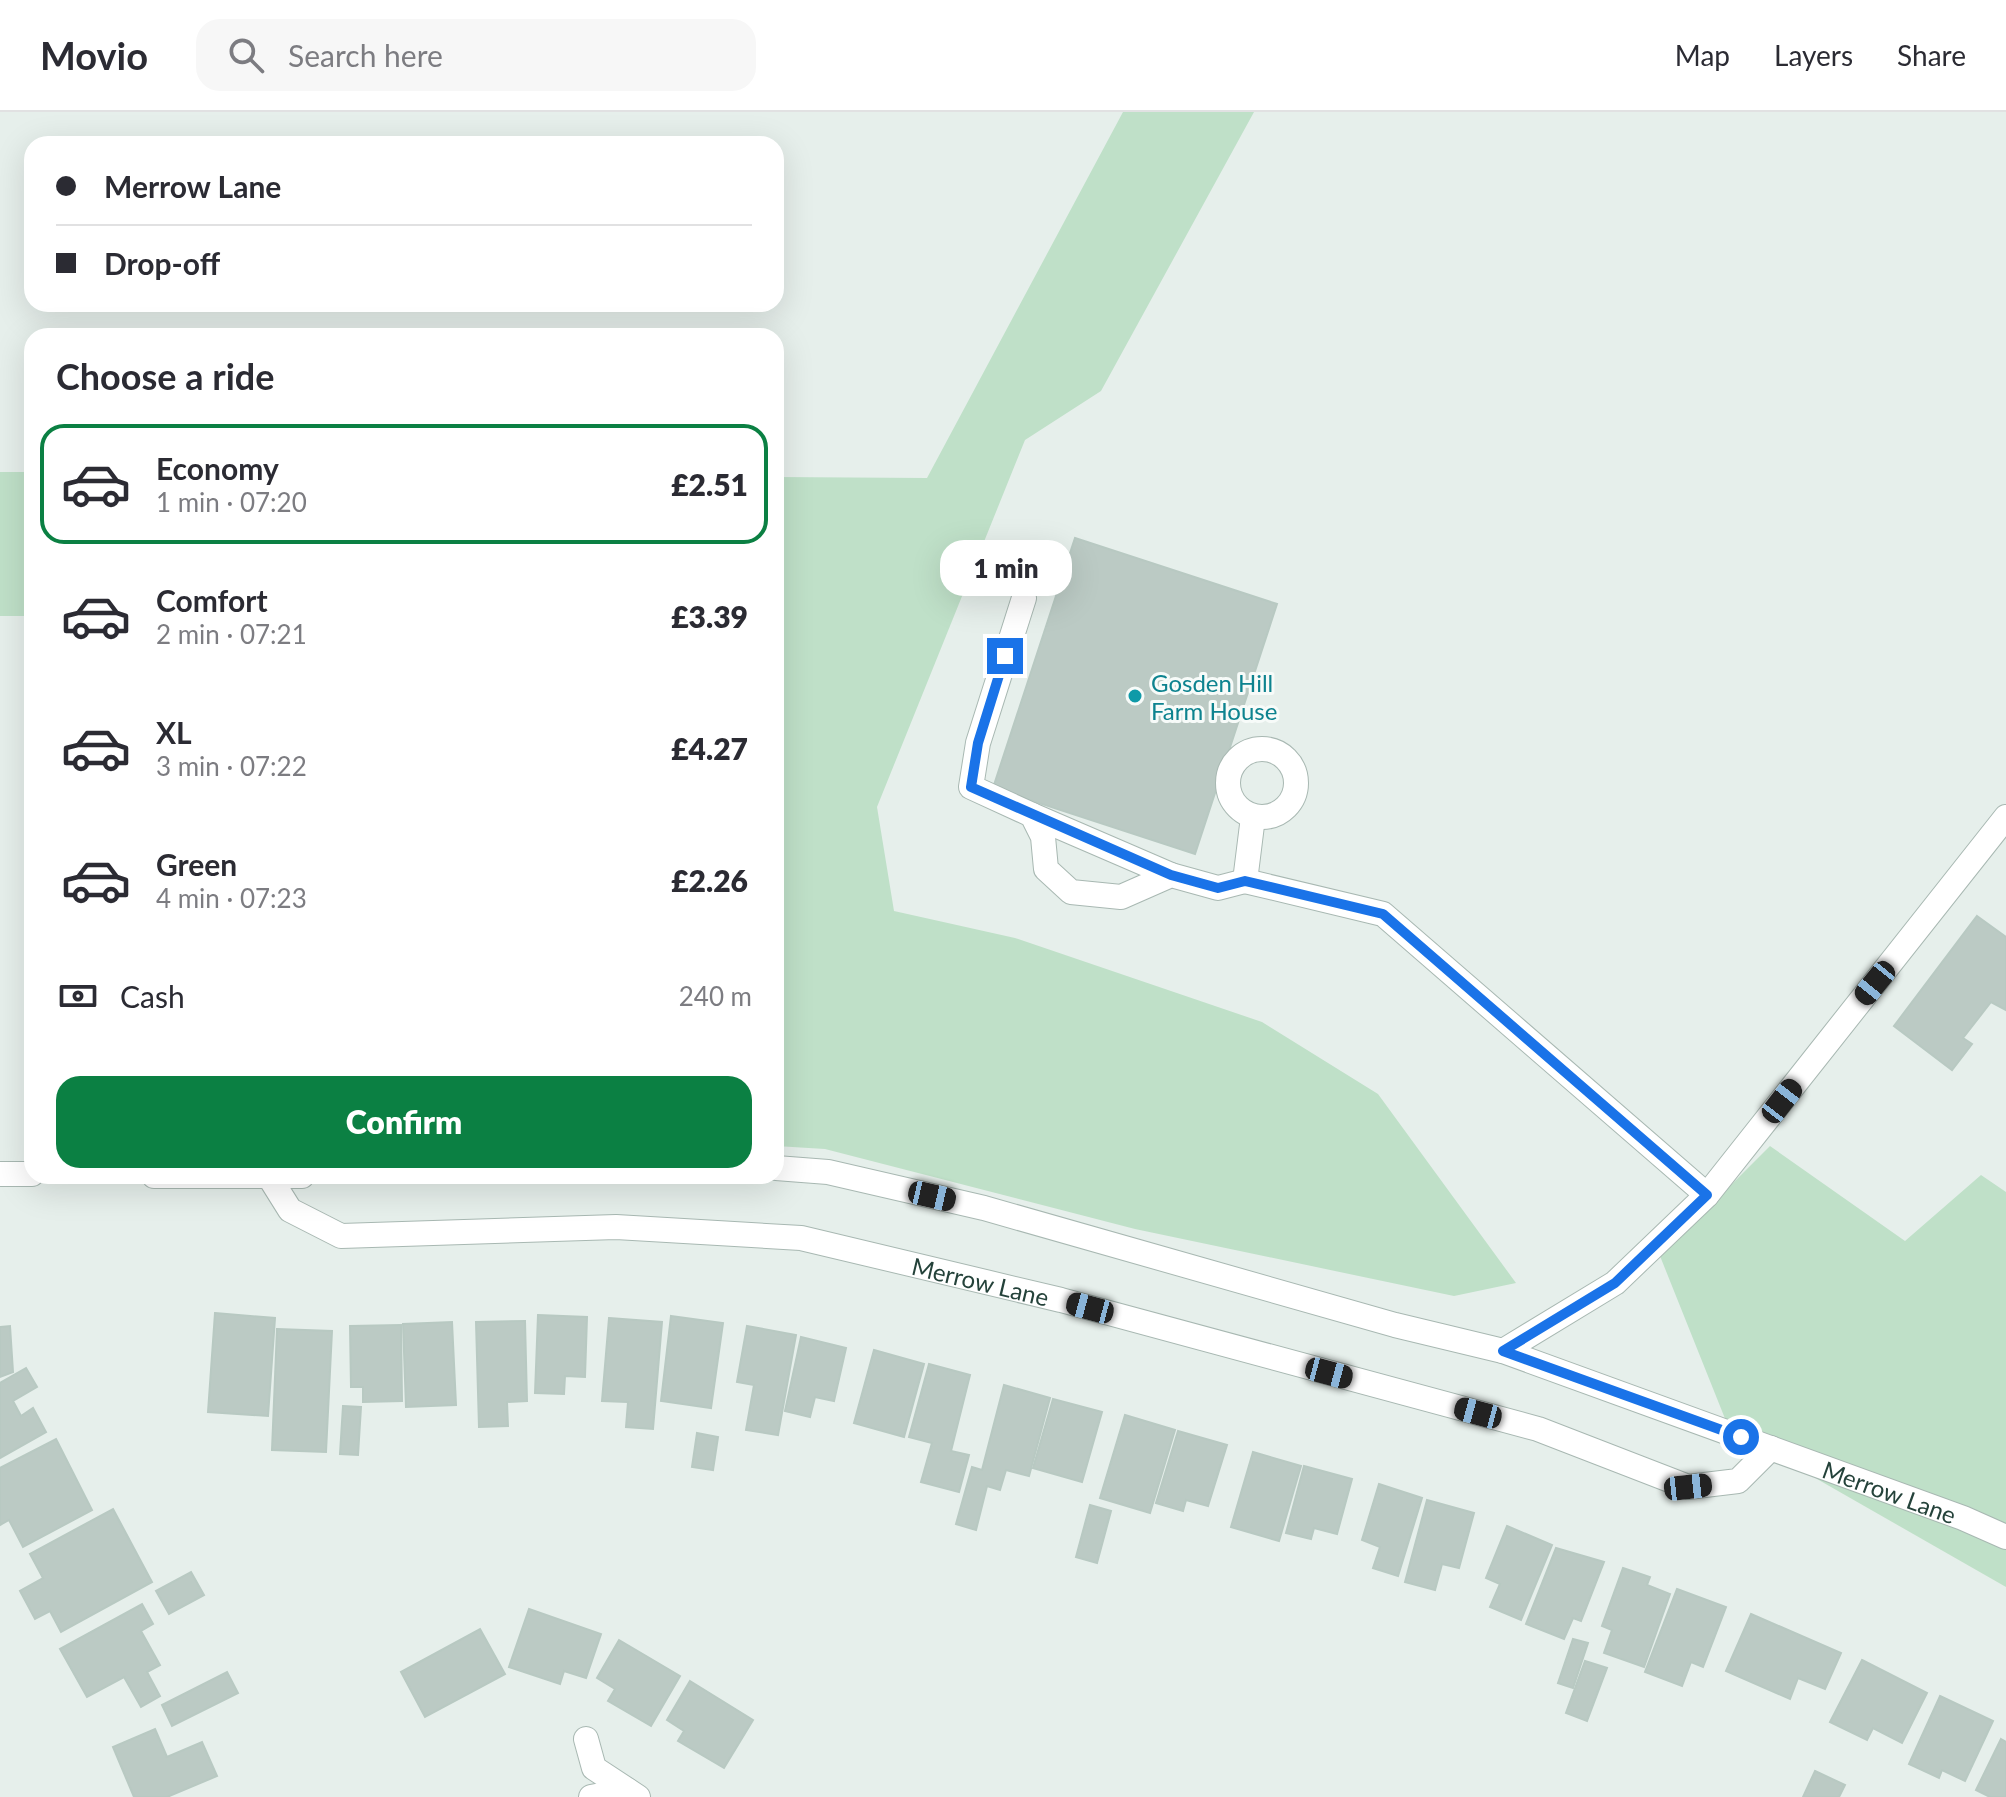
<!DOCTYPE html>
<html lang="en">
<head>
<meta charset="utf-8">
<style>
  body { margin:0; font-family:Lato,sans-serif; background:#f7f7f7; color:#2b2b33; height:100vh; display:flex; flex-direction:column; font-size:30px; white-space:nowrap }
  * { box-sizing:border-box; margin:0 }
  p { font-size:26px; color:#7c7c81 }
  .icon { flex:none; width:44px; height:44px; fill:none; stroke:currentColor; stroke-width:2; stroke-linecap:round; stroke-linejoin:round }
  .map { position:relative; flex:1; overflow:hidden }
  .drawer { position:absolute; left:24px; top:216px; width:760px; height:856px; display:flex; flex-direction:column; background:#fff; border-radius:24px; box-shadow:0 8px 32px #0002 }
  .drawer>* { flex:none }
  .hud { position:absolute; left:24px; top:24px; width:760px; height:176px; border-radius:24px; box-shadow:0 8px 32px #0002; display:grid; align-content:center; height:176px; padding:0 32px; background:#fff }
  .end { position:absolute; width:36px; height:36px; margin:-18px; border:10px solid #1a73e8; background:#fff; box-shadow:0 0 0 4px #fff }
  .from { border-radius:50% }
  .bubble { position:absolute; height:56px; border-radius:24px; background:#fff; box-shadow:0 8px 32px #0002; font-size:26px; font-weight:800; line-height:56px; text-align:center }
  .car { position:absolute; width:24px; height:48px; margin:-24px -12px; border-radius:10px; box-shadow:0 0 6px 2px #0007; background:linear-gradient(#222 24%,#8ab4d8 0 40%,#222 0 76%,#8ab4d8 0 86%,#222 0) }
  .hud b { display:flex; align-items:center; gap:28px; height:76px; font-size:30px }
  .hud b+b { border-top:2px solid #e1e1e2 }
  .hud i { width:20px; height:20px; background:#2b2b33 }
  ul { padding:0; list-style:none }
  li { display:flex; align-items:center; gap:24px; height:120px; margin:0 16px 12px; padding:0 16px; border:4px solid transparent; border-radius:24px }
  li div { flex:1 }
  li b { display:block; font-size:30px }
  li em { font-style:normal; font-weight:800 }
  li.current { border-color:#0b8043 }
  li>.icon { width:72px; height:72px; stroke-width:1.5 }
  h2 { padding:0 32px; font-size:36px; line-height:96px }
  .pay { display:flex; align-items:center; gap:20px; height:88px; padding:0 32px; font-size:30px }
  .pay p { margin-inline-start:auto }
  .primary-button { display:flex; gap:16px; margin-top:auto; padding:16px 32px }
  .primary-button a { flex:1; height:92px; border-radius:24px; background:#0b8043; color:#fff; font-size:32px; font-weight:800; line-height:92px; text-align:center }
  header { display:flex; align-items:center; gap:48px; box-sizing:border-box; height:112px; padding:0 40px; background:#fff; border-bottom:2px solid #e1e1e2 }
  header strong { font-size:38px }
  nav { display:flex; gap:44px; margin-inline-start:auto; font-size:28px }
  .search { width:560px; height:72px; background:#f7f7f7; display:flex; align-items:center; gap:20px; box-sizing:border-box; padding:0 28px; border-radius:24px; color:#7c7c81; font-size:30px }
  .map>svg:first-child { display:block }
  .green { fill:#bfe0c8 }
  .building { fill:#bbcac4; stroke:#b8c9c2; stroke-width:2 }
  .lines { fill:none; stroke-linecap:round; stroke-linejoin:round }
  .minor-casing { stroke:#a8b8b2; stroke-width:26 }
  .minor { stroke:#fff; stroke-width:24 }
  .route { stroke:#1a73e8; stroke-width:10 }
  .culture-dot { fill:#0f9aa8; stroke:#f7fbf9; stroke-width:3 }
  .labels { text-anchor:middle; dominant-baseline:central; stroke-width:6; stroke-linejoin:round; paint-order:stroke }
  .culture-label { font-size:24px; fill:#0d838f; stroke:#f7fbf9; text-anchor:start }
  .street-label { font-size:24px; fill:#24423a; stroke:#f7fbf9 }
</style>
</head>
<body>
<header>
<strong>Movio</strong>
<div class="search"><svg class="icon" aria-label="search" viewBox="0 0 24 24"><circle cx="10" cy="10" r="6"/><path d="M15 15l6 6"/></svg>Search here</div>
<nav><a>Map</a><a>Layers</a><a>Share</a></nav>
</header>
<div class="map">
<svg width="2006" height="1685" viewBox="0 0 2006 1685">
  <rect width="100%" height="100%" fill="#e6efeb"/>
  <g class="green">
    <path d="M1123,0H1254L1101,279L1025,328L877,695L894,799L1015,826L1262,910L1378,982L1516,1171L1454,1184L1135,1117L825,1037L776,1034V365L927,366Z"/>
    <rect x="0" y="360" width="32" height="144"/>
    <path d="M1770,1034L1905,1129L1981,1063L2006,1080V1475L1817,1367L1726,1309L1660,1144Z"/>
  </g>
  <g class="building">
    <path d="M1075,426L1277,492L1195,742L993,676Z"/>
    <path d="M1977,804L2006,825V898L1991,890L1963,926L1972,932L1952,958L1894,914Z"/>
    <path d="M215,1201L275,1206L268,1304L208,1300Z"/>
    <path d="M538,1203L587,1205L585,1265L565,1264L564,1282L535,1281Z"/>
    <path d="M671,1204L723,1211L711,1296L661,1289Z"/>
    <path d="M609,1206L662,1210L653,1317L626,1315L628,1290L602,1289Z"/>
    <path d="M525,1209L527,1289L507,1290L508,1314L479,1315L476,1210Z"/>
    <path d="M452,1210L456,1293L406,1295L403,1212Z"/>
    <path d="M401,1213L402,1289L363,1290V1275H351L350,1214Z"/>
    <path d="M10,1214L13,1260L0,1265V1215Z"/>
    <path d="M747,1214L796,1223L778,1323L746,1318L754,1273L737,1270Z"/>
    <path d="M277,1217L332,1219L326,1340L272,1338Z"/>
    <path d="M801,1225L846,1236L834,1289L815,1285L810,1305L785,1299Z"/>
    <path d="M874,1238L924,1252L904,1325L854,1311Z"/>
    <path d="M929,1252L970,1263L951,1339L969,1343L959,1380L921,1370L932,1331L909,1325Z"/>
    <path d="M26,1256L37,1275L13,1289L21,1304L33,1296L46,1320L0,1346V1271Z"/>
    <path d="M1004,1273L1050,1286L1029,1364L1006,1358L1000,1378L987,1374L976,1418L956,1412L972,1355L982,1358Z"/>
    <path d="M1053,1287L1102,1300L1082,1370L1033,1356Z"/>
    <path d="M343,1294L361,1295L358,1343L340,1342Z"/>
    <path d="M1125,1303L1175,1318L1150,1401L1100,1386Z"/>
    <path d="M1178,1319L1227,1333L1208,1394L1186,1388L1183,1399L1156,1391Z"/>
    <path d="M697,1321L718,1325L713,1358L692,1355Z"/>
    <path d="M56,1327L92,1398L23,1435L9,1408L0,1413V1356Z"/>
    <path d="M1253,1340L1301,1354L1279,1429L1231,1415Z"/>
    <path d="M1304,1354L1352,1367L1337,1422L1314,1416L1311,1427L1286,1421Z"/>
    <path d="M1379,1372L1422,1386L1398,1464L1373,1456L1380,1435L1362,1428Z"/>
    <path d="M1427,1388L1474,1401L1459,1456L1442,1452L1435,1478L1405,1470Z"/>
    <path d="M1090,1393L1111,1399L1097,1451L1076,1445Z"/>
    <path d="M113,1397L152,1470L61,1520L50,1499L35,1507L20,1479L43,1466L30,1442Z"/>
    <path d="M1507,1414L1552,1433L1521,1508L1490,1495L1500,1472L1486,1466Z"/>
    <path d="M1556,1436L1604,1450L1581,1509L1573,1506L1564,1527L1526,1512Z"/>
    <path d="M1623,1456L1650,1465L1647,1473L1670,1482L1644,1555L1604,1541L1612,1518L1602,1514Z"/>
    <path d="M191,1460L204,1483L169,1502L156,1479Z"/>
    <path d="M1677,1477L1726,1495L1703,1555L1691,1550L1682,1574L1645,1560Z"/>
    <path d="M142,1492L153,1512L141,1519L160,1553L147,1560L160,1584L141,1595L124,1565L87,1585L60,1537Z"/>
    <path d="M529,1497L601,1522L586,1566L564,1559L560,1572L509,1555Z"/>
    <path d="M1751,1502L1841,1541L1825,1577L1798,1566L1790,1587L1726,1559Z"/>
    <path d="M480,1517L505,1562L425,1605L401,1560Z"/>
    <path d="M1573,1527L1588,1531L1573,1576L1558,1571Z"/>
    <path d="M619,1528L680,1564L651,1614L608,1589L615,1577L597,1566Z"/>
    <path d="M1862,1548L1927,1581L1902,1631L1873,1616L1867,1628L1830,1610Z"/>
    <path d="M1585,1549L1607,1556L1587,1609L1566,1601Z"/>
    <path d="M227,1560L238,1581L172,1614L162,1593Z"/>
    <path d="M690,1569L753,1608L724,1656L678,1629L684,1619L667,1608Z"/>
    <path d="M1940,1584L1993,1609L1965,1669L1942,1658L1939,1666L1909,1652Z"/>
    <path d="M155,1617L167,1645L202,1630L217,1664L167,1685H134L113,1635Z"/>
    <path d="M2001,1627L2006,1630V1685H1990L1976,1678Z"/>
    <path d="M1815,1659L1845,1673L1839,1685H1803Z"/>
  </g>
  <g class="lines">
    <g class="minor-casing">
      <g id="minor">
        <path d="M1024,486L978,631L971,675L1032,703L1043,725L1046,757L1071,780L1121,785L1171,763L1218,776L1245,769"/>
        <circle cx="1262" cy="671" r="34"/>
        <path d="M1032,703L1171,763"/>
        <path d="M1253,705L1245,769L1383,802L1707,1083"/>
        <path id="s1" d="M776,1056L828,1060L984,1096L1395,1213L1503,1239L1963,1406L2006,1425"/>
        <path d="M0,1062H32"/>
        <path d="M154,1064H302"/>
        <path id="s2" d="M270,1066L290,1098L341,1124L616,1115L801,1126L1061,1188L1538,1317L1688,1375L1738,1369L1771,1336"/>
        <path d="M1503,1239L1615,1171L1707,1083L2006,705"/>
        <path d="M586,1627L594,1656L638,1685"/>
        <path d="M591,1685L627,1678"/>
      </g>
    </g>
    <use href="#minor" class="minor"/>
  </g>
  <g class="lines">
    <path class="route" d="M1005,544L978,631L971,675L1171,763L1218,776L1245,769L1383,802L1707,1083L1615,1171L1503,1239L1741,1325"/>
  </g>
  <circle class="culture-dot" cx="1135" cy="584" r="8"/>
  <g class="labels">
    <g class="culture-label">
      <text x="1151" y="570">Gosden Hill<tspan x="1151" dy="28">Farm House</tspan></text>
    </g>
    <g class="street-label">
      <text stroke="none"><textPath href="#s2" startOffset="740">Merrow Lane</textPath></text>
      <text stroke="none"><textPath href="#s1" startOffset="1162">Merrow Lane</textPath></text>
    </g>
  </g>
</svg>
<i class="end from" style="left:1741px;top:1325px"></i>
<i class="end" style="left:1005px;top:544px"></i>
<div class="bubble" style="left:940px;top:428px;width:132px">1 min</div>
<i class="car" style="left:1875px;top:871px;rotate:219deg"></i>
<i class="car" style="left:1782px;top:989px;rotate:38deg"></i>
<i class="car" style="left:932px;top:1084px;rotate:103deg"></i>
<i class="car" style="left:1090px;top:1196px;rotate:285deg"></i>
<i class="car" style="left:1329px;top:1261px;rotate:105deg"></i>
<i class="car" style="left:1478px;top:1301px;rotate:285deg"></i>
<i class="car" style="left:1688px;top:1375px;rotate:84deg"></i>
<div class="hud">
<b><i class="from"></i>Merrow Lane</b>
<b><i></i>Drop-off</b>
</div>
<section class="drawer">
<h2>Choose a ride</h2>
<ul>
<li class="current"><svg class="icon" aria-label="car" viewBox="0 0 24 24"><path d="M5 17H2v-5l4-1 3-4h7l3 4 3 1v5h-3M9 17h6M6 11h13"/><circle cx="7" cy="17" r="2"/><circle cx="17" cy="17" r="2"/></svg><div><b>Economy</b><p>1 min · 07:20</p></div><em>£2.51</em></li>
<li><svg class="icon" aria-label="car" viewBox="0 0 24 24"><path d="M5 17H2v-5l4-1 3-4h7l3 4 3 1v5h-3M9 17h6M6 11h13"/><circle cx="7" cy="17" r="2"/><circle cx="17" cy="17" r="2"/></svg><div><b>Comfort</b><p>2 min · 07:21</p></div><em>£3.39</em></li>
<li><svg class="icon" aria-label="car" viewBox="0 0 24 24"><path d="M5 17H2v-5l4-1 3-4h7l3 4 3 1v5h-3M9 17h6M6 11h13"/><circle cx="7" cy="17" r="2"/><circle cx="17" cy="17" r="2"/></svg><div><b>XL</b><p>3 min · 07:22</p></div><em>£4.27</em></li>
<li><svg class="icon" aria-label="car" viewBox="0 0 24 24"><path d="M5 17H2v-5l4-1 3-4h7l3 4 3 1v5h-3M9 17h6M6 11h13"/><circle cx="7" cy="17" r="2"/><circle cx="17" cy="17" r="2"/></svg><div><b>Green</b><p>4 min · 07:23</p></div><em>£2.26</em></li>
</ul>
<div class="pay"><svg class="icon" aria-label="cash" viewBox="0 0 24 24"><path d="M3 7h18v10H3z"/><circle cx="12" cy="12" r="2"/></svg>Cash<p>240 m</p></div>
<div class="primary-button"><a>Confirm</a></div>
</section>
</div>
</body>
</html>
